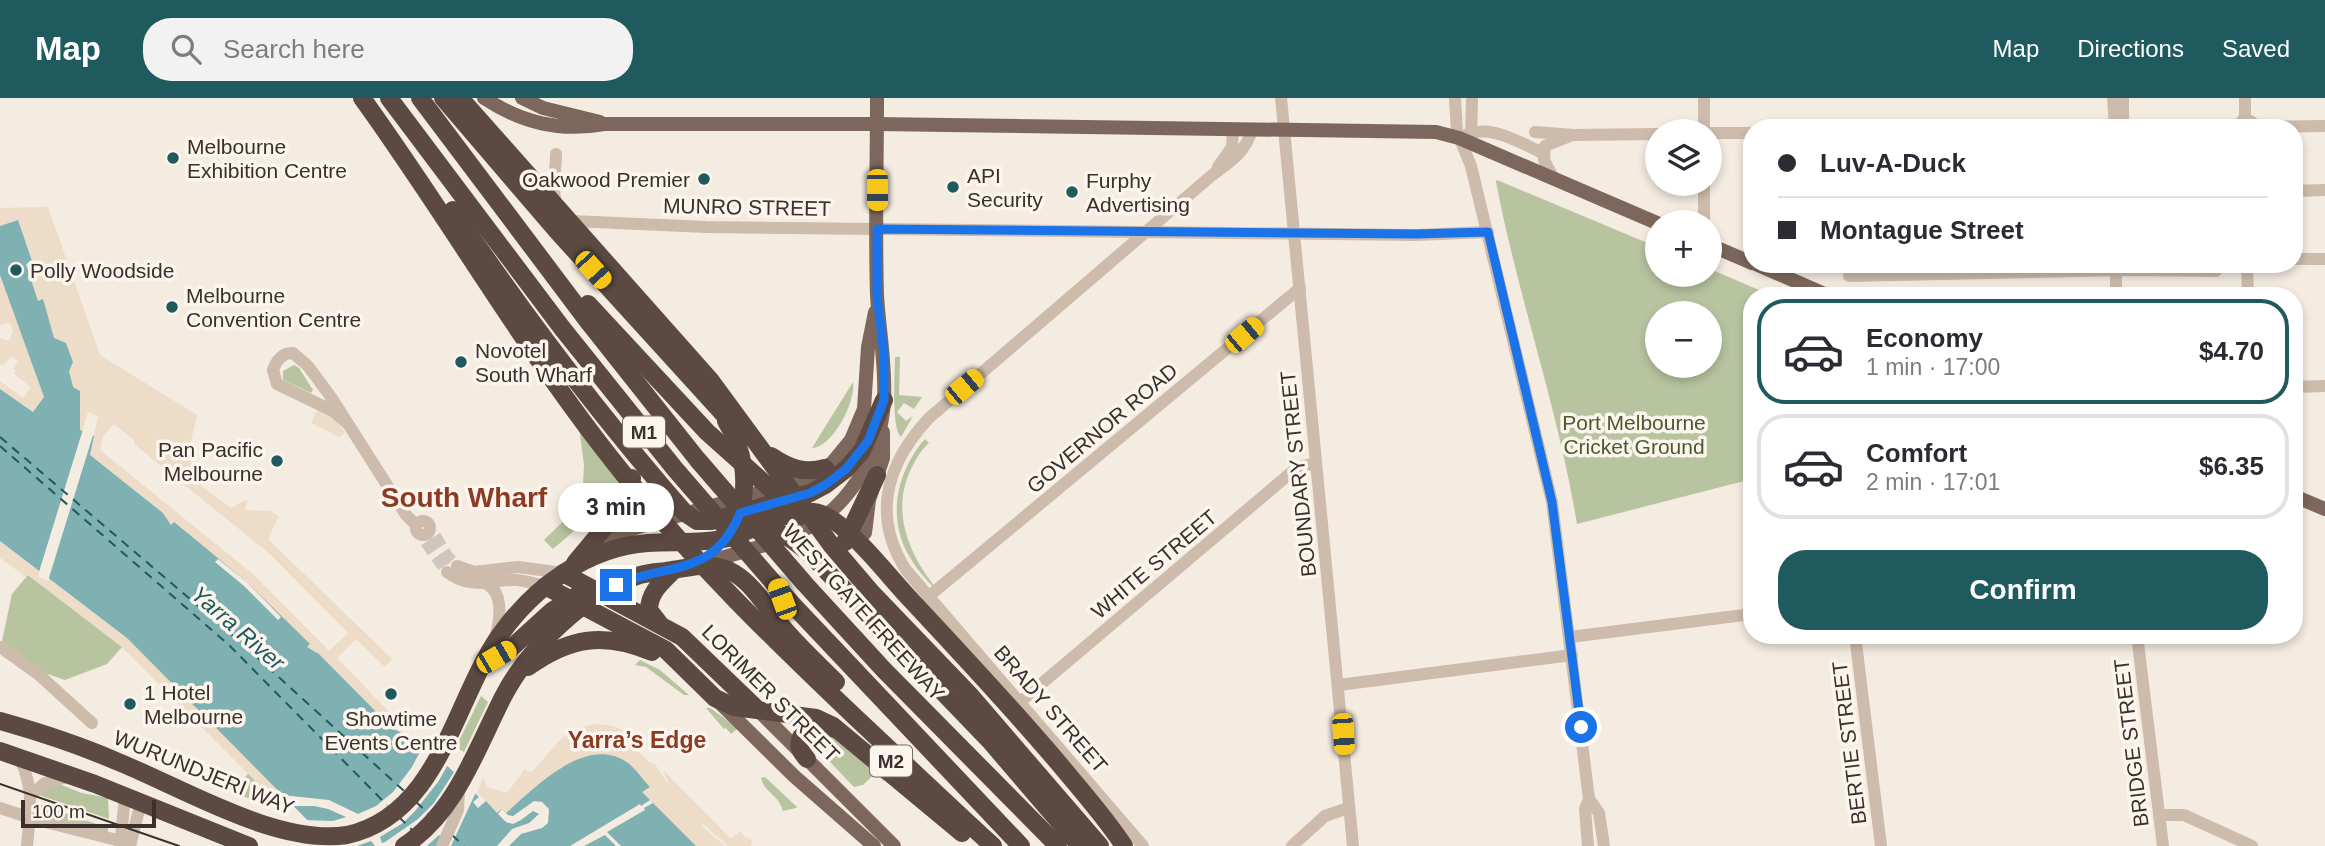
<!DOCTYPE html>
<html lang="en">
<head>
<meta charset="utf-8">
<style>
  body { margin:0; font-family:Arial,sans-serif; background:#f2f2f3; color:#2b2b33; height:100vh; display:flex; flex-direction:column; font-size:26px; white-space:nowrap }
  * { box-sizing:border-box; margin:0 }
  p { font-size:23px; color:#7c7c81 }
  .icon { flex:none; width:38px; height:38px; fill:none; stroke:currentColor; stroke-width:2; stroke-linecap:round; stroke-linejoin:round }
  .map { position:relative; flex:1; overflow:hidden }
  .side { position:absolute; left:1743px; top:189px; width:560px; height:357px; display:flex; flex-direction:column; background:#fff; border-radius:28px; box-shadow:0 4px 10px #0003 }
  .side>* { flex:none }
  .hud { position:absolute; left:1743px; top:21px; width:560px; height:154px; border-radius:28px; box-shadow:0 4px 10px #0003; display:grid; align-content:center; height:154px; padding:0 35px; background:#fff }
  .buttons { position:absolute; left:1645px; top:21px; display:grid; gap:14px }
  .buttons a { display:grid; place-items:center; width:77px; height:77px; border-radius:50%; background:#fff; box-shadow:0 4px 10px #0003; font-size:35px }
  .scale { position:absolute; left:21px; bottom:18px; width:135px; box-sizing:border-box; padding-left:7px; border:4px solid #3b302b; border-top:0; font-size:19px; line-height:24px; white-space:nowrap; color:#3b302b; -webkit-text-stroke:5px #fbf5ee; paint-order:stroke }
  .end { position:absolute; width:32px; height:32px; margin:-16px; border:9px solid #1a73e8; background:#fff; box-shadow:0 0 0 4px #fff }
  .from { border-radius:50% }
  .bubble { position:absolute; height:49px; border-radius:24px; background:#fff; box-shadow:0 4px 10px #0003; font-size:23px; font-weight:600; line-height:49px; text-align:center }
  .car { position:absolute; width:21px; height:42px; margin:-21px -10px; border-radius:9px; box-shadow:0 0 5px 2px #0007; background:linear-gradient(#f5c518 24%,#345 0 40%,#f5c518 0 76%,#345 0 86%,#f5c518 0) }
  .hud b { display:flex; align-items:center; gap:24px; height:66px; font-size:26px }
  .hud b+b { border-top:2px solid #e1e1e2 }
  .hud i { width:18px; height:18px; background:#2b2b33 }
  ul { padding:12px 0 0; list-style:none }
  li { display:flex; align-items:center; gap:21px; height:105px; margin:0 14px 10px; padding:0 21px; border:4px solid #e1e1e2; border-radius:28px }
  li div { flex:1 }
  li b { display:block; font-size:26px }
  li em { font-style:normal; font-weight:600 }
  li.on { border-color:#1f5a5e }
  li>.icon { width:63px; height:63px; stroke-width:1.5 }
  .primary-button { display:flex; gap:14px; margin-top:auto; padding:14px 35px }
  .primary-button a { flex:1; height:80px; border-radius:28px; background:#1f5a5e; color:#fff; font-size:28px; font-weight:600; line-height:80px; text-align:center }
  header { display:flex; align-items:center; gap:42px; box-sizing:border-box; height:98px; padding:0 35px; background:#1f5a5e; color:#fff }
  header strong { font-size:33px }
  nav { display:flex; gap:38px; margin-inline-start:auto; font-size:24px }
  .search { width:490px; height:63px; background:#f2f2f3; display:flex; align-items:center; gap:18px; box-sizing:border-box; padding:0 24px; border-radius:28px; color:#7c7c81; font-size:26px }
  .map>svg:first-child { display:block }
  .green { fill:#b8c4a0; fill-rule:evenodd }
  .plaza { fill:#ecdcc8; fill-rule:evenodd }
  .water { fill:#7fb0b2 }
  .pier { fill:#f4ebe1 }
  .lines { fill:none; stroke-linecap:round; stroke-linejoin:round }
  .ferry { stroke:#1f5a5e; stroke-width:2; stroke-dasharray:9 7; stroke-linecap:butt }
  .minor-tunnel { stroke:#cfc6bd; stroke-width:12; stroke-dasharray:12 6; stroke-linecap:butt }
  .minor { stroke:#cdbbac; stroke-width:12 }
  .major { stroke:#7d675c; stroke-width:14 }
  .highway { stroke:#5c4a42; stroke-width:18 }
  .tram { stroke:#3b302b; stroke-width:2 }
  .route { stroke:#1a73e8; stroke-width:9 }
  .poi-dot { fill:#1f5a5e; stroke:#fbf5ee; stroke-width:2.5 }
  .labels { text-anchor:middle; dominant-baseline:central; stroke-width:7; stroke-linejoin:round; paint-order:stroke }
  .shield { fill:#fbf5ee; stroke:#756b66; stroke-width:2 }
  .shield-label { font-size:19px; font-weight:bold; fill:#3b302b }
  .poi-label { font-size:21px; fill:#3b302b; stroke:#fbf5ee; text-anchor:start }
  .street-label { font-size:21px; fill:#3b302b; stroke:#fbf5ee }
  .park-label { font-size:21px; fill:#4a5a2e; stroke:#fbf5ee }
  .water-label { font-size:23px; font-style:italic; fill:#1f5a5e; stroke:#fbf5ee }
  .neighbourhood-label { font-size:23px; font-weight:bold; fill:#8c3b22; stroke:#fbf5ee }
  .district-label { font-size:28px; font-weight:bold; fill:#8c3b22; stroke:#fbf5ee }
</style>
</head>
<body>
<header>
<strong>Map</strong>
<div class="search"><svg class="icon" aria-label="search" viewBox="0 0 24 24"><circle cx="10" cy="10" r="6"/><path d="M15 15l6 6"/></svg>Search here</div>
<nav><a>Map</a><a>Directions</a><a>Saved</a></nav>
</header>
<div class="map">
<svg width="2325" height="748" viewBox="0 0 2325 748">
  <rect width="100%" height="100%" fill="#f4ebe1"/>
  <g class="green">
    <path d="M1497,82L1657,149V177H1710V171L1773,198H1752V373L1748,382L1577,426C1558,310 1518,199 1496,84ZM1657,215H1710V268H1657Z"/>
    <path d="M895,259H900L899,297L922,299L914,311L904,305L897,314L906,323L913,318L901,339C891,330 895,275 895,259Z"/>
    <path d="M294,267L299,270L313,292L311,295L283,282V273Z"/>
    <path d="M853,284C856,303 833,349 812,350Z"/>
    <path d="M579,329L622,386L604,411L581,427L553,451L544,442L582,405L584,367Z"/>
    <path d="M925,341L929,345C921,352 918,358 913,367C890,410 907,454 936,490L935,491C926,481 917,472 911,461C886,422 896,374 925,341Z"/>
    <path d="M28,477L122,549L107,566L65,582L45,575L2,543L12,496Z"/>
    <path d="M640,562L660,572L689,597H684L646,569L635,567Z"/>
    <path d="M481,598L488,604L464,654L456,649Z"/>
    <path d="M706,610H710L738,630L731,636L726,630L724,631Z"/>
    <path d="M832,636L890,677L884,683L875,675L863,687L854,689L809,642L811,638Z"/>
    <path d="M249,675L277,703L276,708L241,698L233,691Z"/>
    <path d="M765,679L797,709L796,710L783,713C778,695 765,696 761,680Z"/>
    <path d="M59,686L82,695L108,700L109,721L39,697L41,693Z"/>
    <path d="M36,705L108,730V734L37,716Z"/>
  </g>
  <g class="plaza">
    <path d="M48,109L100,257L197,317L188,356L192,370L204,382L201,388L231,410L245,402L248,403L244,412L270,413L279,418L269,438V442L392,561L385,569L356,541L337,560L398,623L391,629L319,556L307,549L309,546L247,484L174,425L171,427L163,415L90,357L98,318L88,314L82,333H80L68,273L73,264L66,245L54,240L43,202L38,203L26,165L32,163L18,122L0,128V110ZM114,326L135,343L134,346L271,457L348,535L329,553L254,477L100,352L103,338Z"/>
    <path d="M0,177L44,299L33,314L0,291V283L23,300L31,289L14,276L16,273L13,271L18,263L11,258L3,268L0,266V240L9,243L13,233L10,225L0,227Z"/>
    <path d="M321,312L334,319L345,335L339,339L311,325L317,313Z"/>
    <path d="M0,443L35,470L41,467L38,479L48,483L52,471L55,485L127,540L294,708L284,707L269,697L119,546L28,477L26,479L0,460Z"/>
    <path d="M597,626L614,628L625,634L635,650L650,665L655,666L670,689L663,672L731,741L740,733L745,739L752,742L751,748H728L703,726L702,728L725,748H696L641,693L649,689L635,671L618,660L561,669L506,715L498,716L477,694L484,679L486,689L507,695L525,671L531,675L559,643L570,634L581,629Z"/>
  </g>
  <path class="water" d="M18,122L32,163L26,166L38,203L43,201L54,240L66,245L73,264L69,273L73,289L80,293V332L94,338L90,357L163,415L171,427L174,424L247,484L310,546L307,549L319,556L392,630L425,646L479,699L473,704L478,710L486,703L497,715L502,711L506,715C535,690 586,635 628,665C637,672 643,682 650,689L642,694L696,748H333L127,540L0,443V291L33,314L44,299L0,177V128Z"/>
  <g class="pier">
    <path d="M84,328L94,334L48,483L38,477Z"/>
    <path d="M218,461L247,484L281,519L278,522L244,488L215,464Z"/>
    <path d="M426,642L449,665L438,684L415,713L403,725L380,739L382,745L385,744L418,721L434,705L456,671L477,692L451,748H437L441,739L439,737L427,748H375L371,743L357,748H328L303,722L333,723L346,719L328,711L314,708H294L282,697L329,702L358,716L376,708L393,694L412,669Z"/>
    <path d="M650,702L653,705L644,710L645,712L607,734L621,748H616L605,737L584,748H570L640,706L641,708Z"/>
    <path d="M534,703L542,704L549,711L548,725L542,730L521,736L509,748H497L512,731L529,725L539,716L533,713L521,722L513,726L506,724L498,716L502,711L508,717L513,718Z"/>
  </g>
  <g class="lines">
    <g class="ferry">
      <path d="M0,339L238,542L404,693"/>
      <path d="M0,348L229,547L387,707"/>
      <path d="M416,704L428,715"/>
      <path d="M399,719L412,732"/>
      <path d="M452,737L464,748"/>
    </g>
    <g class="minor-tunnel">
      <path d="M435,438L447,458L457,468"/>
      <path d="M426,444L447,474"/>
    </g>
    <g class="minor">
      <path d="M1281,0L1353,748"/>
      <path d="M1455,0L1457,34L1471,68L1552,404L1589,701L1599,715L1604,748"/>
      <path d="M1704,0V33"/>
      <path d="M2113,0L2115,30"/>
      <path d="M2245,22V0"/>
      <path d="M2256,29L2325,28"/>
      <path d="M2123,30V0"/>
      <path d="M2237,30L2242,23C2248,21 2254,23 2256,30"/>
      <path d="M1535,34L1573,37L1657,36"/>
      <path d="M1710,35H1752"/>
      <path d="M1459,40C1488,23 1516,43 1543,55"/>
      <path d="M1471,40L1472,0"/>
      <path d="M556,56C556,79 546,114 572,123L706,129L1416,137L1488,134"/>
      <path d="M1218,69L1232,49L1233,31"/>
      <path d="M1554,81L1544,62L1545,48L1570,38"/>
      <path d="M2294,93L2325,92"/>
      <path d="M1704,124V86"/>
      <path d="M2294,161H2325"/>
      <path d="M2247,166L2248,198"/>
      <path d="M2116,167V198"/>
      <path d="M1849,178L2124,172L2216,173"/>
      <path d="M2294,289L2325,288"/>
      <path d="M348,326L333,313L277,286L273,272C276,263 283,254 293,255L308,268L331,299L406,417L416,427"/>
      <circle cx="423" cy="430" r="7"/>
      <path d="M457,468L474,474L518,469L563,475"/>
      <path d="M447,474C472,493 490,481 517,482C527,483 536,486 545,488"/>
      <path d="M484,485C505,492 500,523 495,540"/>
      <path d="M928,499L1300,190"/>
      <path d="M1855,537L1881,748"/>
      <path d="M2137,537L2163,748"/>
      <path d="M1570,539L1752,516"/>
      <path d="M0,549L38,576L92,625"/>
      <path d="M1339,587L1572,557"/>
      <path d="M1021,603L1293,373L1303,368L1316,365"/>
      <path d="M19,659C35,691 30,714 27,748"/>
      <path d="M31,697L45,685L71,678"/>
      <path d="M0,710L33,721L121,743"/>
      <path d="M2159,717H2184L2252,748"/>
      <path d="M120,748L125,698"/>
      <path d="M130,748L141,704"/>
      <path d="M442,748L458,712L459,691"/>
      <path d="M1143,748L906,472C871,417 887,365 929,320L1211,78C1230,64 1245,55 1252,32"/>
      <path d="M1292,748L1325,718L1348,710"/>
      <path d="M1588,748L1585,711L1589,701"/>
    </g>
    <g class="major">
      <path d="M484,0C522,25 560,34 604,26H877L1436,34L1459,40L1657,125"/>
      <path d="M522,0L543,10L600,24"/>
      <path d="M1710,147L1752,165"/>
      <path d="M1756,166L1829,198"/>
      <path d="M2294,398L2325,411"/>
      <path d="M865,435L869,402L883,360V334"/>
      <path d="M588,457L606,443L635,430L800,383L832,365L851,342L864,311L868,249L875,214"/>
      <path d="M702,466C732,456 764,449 793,437C846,415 881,359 884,303C886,267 879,232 877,197C875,131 877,66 877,0"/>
      <path d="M721,606L794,678L874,748"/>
      <path d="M758,612L894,748"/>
    </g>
    <g class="highway">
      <path d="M362,0C451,123 526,255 621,373C692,462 772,540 854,618C900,661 946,705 993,748"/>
      <path d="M389,0L562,230L675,371L792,506L1021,748"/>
      <path d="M420,0L590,226L697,361L805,486L884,572L1058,748"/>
      <path d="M443,0L557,133L738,332"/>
      <path d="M460,0L711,283L832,448L872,495L969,596L1100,748"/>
      <path d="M453,112C524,217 601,319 685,415L697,423H711L810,395L825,387L846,371L862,353L884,302"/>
      <path d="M588,206L707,334L801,418"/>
      <path d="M726,323C744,352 750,386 738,420"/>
      <path d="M771,358C789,370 804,376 825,370"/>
      <path d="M757,432C780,430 796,444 812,458L990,643L1080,748"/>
      <path d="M845,444L877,377"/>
      <path d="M575,465L624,406L632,380"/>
      <path d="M563,475L682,539L758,612"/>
      <path d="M545,488L666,552L715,600L734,609L816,620L833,628L962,735"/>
      <path d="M659,525L649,512C649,494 662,484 674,472"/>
      <path d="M483,567L510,551L552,513L578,497"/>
      <path d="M528,569C570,539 604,534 652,554"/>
      <path d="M0,623C39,634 79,647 116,663C181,689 277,748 347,737C440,716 453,604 500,537C534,489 588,449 648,445C674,443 702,446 728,440C753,433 799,404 824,417C853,431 888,478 911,502C964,559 1017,615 1066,674C1086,698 1107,722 1124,748"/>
      <path d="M0,653L95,686L249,748"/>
      <path d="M807,661C801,654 797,649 801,639C810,631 823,627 835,631"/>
      <path d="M404,748C456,714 476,652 503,599C528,550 587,494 640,477C650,474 661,474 672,472C694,469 713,463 734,475C754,487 766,509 780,526C797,547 817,565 836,584"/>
    </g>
    <path class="tram" d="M0,686L179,748"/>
  </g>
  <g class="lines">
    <path class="route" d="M616,487C668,464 714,480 740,415L810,395L825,387L846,371L868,343L884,302V256L877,199V131L1416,136L1488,134L1552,404L1581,629"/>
  </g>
  <g class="poi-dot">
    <circle cx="173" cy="60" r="7"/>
    <circle cx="704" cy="81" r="7"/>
    <circle cx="953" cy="89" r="7"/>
    <circle cx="1072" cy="94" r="7"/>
    <circle cx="16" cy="172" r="7"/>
    <circle cx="172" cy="209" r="7"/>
    <circle cx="461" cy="264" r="7"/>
    <circle cx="277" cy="363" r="7"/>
    <circle cx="391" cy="596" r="7"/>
    <circle cx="130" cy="606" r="7"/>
  </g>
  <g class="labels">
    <g class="shield">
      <rect x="623" y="318.5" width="42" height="31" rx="5"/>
      <rect x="870" y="647.5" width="42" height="31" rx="5"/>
    </g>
    <g class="shield-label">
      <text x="644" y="334">M1</text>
      <text x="891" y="663">M2</text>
    </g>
    <g class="poi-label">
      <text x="187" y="48">Melbourne<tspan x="187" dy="24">Exhibition Centre</tspan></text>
      <text x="967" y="77">API<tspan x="967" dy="24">Security</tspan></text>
      <text x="690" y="81" text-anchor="end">Oakwood Premier</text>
      <text x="1086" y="82">Furphy<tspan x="1086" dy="24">Advertising</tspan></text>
      <text x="30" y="172">Polly Woodside</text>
      <text x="186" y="197">Melbourne<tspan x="186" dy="24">Convention Centre</tspan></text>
      <text x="475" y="252">Novotel<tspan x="475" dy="24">South Wharf</tspan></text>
      <text x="263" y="351" text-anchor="end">Pan Pacific<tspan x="263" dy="24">Melbourne</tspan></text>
      <text x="144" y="594">1 Hotel<tspan x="144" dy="24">Melbourne</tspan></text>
      <text x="391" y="620" text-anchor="middle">Showtime<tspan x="391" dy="24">Events Centre</tspan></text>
    </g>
    <g class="street-label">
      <text transform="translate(747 109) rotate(1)">MUNRO STREET</text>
      <text transform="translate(1102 330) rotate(-40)">GOVERNOR ROAD</text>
      <text transform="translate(1298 376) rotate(-96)">BOUNDARY STREET</text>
      <text transform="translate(1154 466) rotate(-40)">WHITE STREET</text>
      <text transform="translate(864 514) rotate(48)">WEST GATE FREEWAY</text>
      <text transform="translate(771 595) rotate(45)">LORIMER STREET</text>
      <text transform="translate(1051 611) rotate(49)">BRADY STREET</text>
      <text transform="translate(1849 645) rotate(-97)">BERTIE STREET</text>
      <text transform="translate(2131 645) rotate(-97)">BRIDGE STREET</text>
      <text transform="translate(204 674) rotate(22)">WURUNDJERI WAY</text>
    </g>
    <g class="park-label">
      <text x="1634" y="324">Port Melbourne<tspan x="1634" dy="24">Cricket Ground</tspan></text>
    </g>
    <g class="water-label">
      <text transform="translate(238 530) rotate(41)">Yarra River</text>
    </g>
    <g class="neighbourhood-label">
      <text x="637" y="642">Yarra’s Edge</text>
    </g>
    <g class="district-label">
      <text x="464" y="399">South Wharf</text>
    </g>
  </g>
</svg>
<div class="buttons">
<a><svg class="icon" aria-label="layers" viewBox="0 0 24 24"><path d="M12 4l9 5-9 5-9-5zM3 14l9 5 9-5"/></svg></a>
<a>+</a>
<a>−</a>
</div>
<div class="scale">100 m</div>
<i class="end from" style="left:1581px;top:629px"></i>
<i class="end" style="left:616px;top:487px"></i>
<div class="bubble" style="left:558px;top:385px;width:116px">3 min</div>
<i class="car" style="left:877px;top:92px;rotate:180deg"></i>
<i class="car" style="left:593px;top:172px;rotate:138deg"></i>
<i class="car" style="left:1244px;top:237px;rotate:50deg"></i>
<i class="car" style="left:964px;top:289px;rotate:50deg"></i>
<i class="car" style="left:782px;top:501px;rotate:340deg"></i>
<i class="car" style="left:496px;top:559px;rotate:60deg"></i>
<i class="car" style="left:1343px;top:636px;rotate:176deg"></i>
<div class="hud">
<b><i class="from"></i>Luv-A-Duck</b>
<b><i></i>Montague Street</b>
</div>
<section class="side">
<ul>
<li class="on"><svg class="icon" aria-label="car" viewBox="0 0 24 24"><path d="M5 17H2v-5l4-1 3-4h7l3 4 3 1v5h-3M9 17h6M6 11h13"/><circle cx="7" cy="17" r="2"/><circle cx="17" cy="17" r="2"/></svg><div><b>Economy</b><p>1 min · 17:00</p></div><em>$4.70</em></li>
<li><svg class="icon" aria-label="car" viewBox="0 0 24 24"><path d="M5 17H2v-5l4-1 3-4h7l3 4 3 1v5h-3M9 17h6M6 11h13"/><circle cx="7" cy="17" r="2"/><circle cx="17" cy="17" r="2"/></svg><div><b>Comfort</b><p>2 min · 17:01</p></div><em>$6.35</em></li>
</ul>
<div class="primary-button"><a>Confirm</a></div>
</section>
</div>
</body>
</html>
